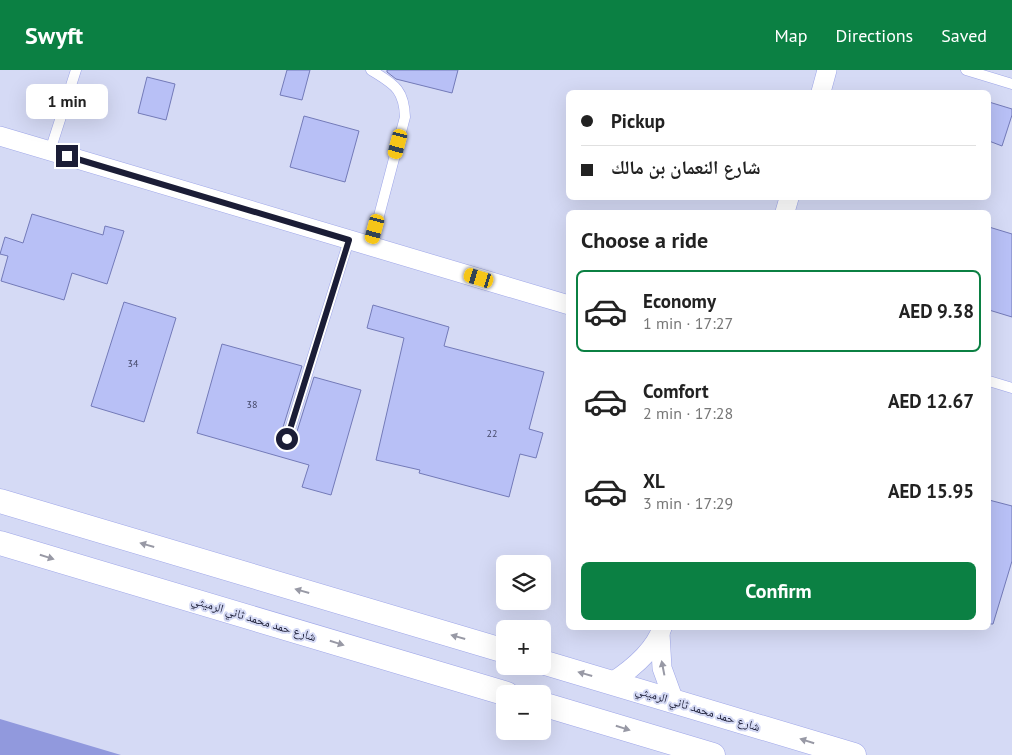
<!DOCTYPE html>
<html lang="en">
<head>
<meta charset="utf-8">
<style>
  body { margin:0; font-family:"PT Sans","Noto Naskh Arabic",sans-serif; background:#f2f2f2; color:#222; height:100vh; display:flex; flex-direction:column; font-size:19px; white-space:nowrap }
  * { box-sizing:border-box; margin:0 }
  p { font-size:16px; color:#767676 }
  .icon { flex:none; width:28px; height:28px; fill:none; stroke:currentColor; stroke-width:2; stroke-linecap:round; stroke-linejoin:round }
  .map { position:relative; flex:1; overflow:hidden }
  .side { position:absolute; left:566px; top:140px; width:425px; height:420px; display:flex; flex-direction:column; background:#fff; border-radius:8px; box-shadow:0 5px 20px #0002 }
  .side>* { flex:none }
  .guide { position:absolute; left:566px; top:20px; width:425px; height:110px; border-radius:8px; box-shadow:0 5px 20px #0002; display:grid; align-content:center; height:110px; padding:0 15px; background:#fff }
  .buttons { position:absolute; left:496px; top:485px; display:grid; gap:10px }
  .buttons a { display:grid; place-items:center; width:55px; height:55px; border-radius:8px; background:#fff; box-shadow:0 5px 20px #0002; font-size:25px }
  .end { position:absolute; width:22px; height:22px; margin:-11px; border:6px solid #1b1d36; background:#fff; box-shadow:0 0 0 2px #fff }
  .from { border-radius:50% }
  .bubble { position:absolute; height:35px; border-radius:8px; background:#fff; box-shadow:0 5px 20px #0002; font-size:16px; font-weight:800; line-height:35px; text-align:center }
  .car { position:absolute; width:15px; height:30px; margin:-15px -8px; border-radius:6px; box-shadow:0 0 4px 1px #0007; background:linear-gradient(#f5c518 24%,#345 0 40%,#f5c518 0 76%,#345 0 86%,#f5c518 0) }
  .guide b { display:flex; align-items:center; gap:18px; height:48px; font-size:19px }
  .guide b+b { border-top:1px solid #e0e0e0 }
  .guide i { width:12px; height:12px; background:#222 }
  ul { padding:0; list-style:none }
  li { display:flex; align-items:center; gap:15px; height:82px; margin:0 10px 8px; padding:0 5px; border:2px solid transparent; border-radius:8px }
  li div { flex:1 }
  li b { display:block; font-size:19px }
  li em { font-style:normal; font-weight:800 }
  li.on { border-color:#0b8043 }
  li>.icon { width:45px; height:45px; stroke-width:1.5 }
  h2 { padding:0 15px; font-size:22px; line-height:60px }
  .button { display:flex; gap:10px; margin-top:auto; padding:10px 15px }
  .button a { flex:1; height:58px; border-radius:8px; background:#0b8043; color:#fff; font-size:20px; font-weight:800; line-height:58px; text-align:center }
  header { display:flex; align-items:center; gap:30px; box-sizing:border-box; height:70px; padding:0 25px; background:#0b8043; color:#fff }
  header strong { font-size:24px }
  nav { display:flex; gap:28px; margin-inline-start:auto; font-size:18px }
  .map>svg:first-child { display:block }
  .water { fill:#9199dd }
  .building { fill:#b8c0f6; stroke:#737ab8 }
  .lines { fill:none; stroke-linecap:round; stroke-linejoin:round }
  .service-casing { stroke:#9ea6e8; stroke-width:11 }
  .minor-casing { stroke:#9ea6e8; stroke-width:20 }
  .tertiary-casing { stroke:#9ea6e8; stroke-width:25 }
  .service { stroke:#fff; stroke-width:10 }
  .minor { stroke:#fff; stroke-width:19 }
  .tertiary { stroke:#fff; stroke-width:24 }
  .oneway { fill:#9899a5 }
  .route { stroke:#1b1d36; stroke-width:6 }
  .labels { text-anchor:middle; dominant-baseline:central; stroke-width:4; stroke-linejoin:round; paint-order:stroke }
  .number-label { font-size:10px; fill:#424666 }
  .street-label { font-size:12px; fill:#1b1d36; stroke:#d5daf5 }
</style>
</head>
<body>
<header>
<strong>Swyft</strong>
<nav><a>Map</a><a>Directions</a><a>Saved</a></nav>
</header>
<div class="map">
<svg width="1012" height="685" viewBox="0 0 1012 685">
  <rect width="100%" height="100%" fill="#d5daf5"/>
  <path class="water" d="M0,649L121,685H0Z"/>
  <g class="building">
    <path d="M287,0H310L302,30L280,25Z"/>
    <path d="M387,0H458L452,23L396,9L387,2Z"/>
    <path d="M147,7L175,14L166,50L138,43Z"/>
    <path d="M989,32L1012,39V45L1002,76L989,71Z"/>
    <path d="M304,46L359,61L345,112L290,97Z"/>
    <path d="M32,144L103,165L105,156L124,161L107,214L72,203L64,230L1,211L8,186L0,184L5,167L23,173Z"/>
    <path d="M989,157L1012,164V247L989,240Z"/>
    <path d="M124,232L176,248L144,352L91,336Z"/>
    <path d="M373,235L449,257L444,276L544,302L529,359L543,363L536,388L520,384L509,427L419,403L420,400L376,390L404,268L367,258Z"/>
    <path d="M222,274L302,296L280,367V371L285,375L289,376L294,371L314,307L361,320L331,425L302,417L309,395L197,363Z"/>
    <path d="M989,430L1012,436V491L993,554H989Z"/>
  </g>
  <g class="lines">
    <g class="service-casing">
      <g id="service">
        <path d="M966,0L1012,14"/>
        <path d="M50,81L76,0"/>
        <path d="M371,176L405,47C404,18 393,14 371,0"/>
        <path d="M989,311L1012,318"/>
        <path d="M287,369L349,170"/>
      </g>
    </g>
    <g class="minor-casing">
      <g id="minor">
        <path d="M821,22L827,0"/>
        <path d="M0,66L569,235"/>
        <path d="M785,142L789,128"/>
        <path d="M660,563L662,598L674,631"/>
        <path d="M612,612C632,599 654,581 662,558"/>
      </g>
    </g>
    <g class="tertiary-casing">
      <g id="tertiary">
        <path d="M0,431L505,581"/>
        <path d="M0,473L507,624"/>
        <path d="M542,592L854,685"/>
        <path d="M542,634L713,685"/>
      </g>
    </g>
    <use href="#service" class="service"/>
    <use href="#minor" class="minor"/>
    <use href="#tertiary" class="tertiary"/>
  </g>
  <defs><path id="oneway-solid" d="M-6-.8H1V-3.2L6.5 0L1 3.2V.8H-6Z" transform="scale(1.25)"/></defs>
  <g class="oneway">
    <use href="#oneway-solid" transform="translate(147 475) rotate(-164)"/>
    <use href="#oneway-solid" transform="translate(47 487) rotate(17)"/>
    <use href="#oneway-solid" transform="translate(302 521) rotate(-164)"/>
    <use href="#oneway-solid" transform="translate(458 567) rotate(-164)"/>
    <use href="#oneway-solid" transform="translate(337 573) rotate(17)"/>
    <use href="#oneway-solid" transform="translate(663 598) rotate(-101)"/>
    <use href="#oneway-solid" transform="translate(585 604) rotate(-164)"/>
    <use href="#oneway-solid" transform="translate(623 658) rotate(17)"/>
    <use href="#oneway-solid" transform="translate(807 671) rotate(-163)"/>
  </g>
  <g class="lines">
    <path class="route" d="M67,86L349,170L287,369"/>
  </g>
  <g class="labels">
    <g class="number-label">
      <text x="133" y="293">34</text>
      <text x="252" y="334">38</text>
      <text x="492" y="363">22</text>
    </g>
    <g class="street-label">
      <text transform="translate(254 548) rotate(17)">شارع حمد محمد ثاني الرميثي</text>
      <text transform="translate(698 638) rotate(17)">شارع حمد محمد ثاني الرميثي</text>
    </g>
  </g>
</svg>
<div class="buttons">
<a><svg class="icon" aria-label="layers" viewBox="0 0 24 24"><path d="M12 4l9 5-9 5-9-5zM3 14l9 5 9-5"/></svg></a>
<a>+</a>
<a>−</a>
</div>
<i class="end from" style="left:287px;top:369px"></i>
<i class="end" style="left:67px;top:86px"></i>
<div class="bubble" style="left:26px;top:14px;width:82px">1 min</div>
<i class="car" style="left:398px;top:74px;rotate:195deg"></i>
<i class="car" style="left:375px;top:159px;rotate:195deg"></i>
<i class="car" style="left:479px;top:208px;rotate:287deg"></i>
<div class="guide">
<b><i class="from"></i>Pickup</b>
<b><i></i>شارع النعمان بن مالك</b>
</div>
<section class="side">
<h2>Choose a ride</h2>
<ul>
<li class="on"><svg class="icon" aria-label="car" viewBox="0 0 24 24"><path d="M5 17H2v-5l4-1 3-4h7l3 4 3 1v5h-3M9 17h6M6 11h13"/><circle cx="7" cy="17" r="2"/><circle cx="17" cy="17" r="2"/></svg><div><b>Economy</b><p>1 min · 17:27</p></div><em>AED 9.38</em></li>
<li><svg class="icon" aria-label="car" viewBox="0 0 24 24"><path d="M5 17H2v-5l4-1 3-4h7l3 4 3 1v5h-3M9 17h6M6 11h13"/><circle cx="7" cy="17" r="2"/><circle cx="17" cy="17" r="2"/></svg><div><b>Comfort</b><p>2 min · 17:28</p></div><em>AED 12.67</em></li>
<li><svg class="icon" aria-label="car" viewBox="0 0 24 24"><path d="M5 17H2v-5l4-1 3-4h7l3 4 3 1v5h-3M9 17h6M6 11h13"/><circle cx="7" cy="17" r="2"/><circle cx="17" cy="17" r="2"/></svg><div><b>XL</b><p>3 min · 17:29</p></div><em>AED 15.95</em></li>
</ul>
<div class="button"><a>Confirm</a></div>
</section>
</div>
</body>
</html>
